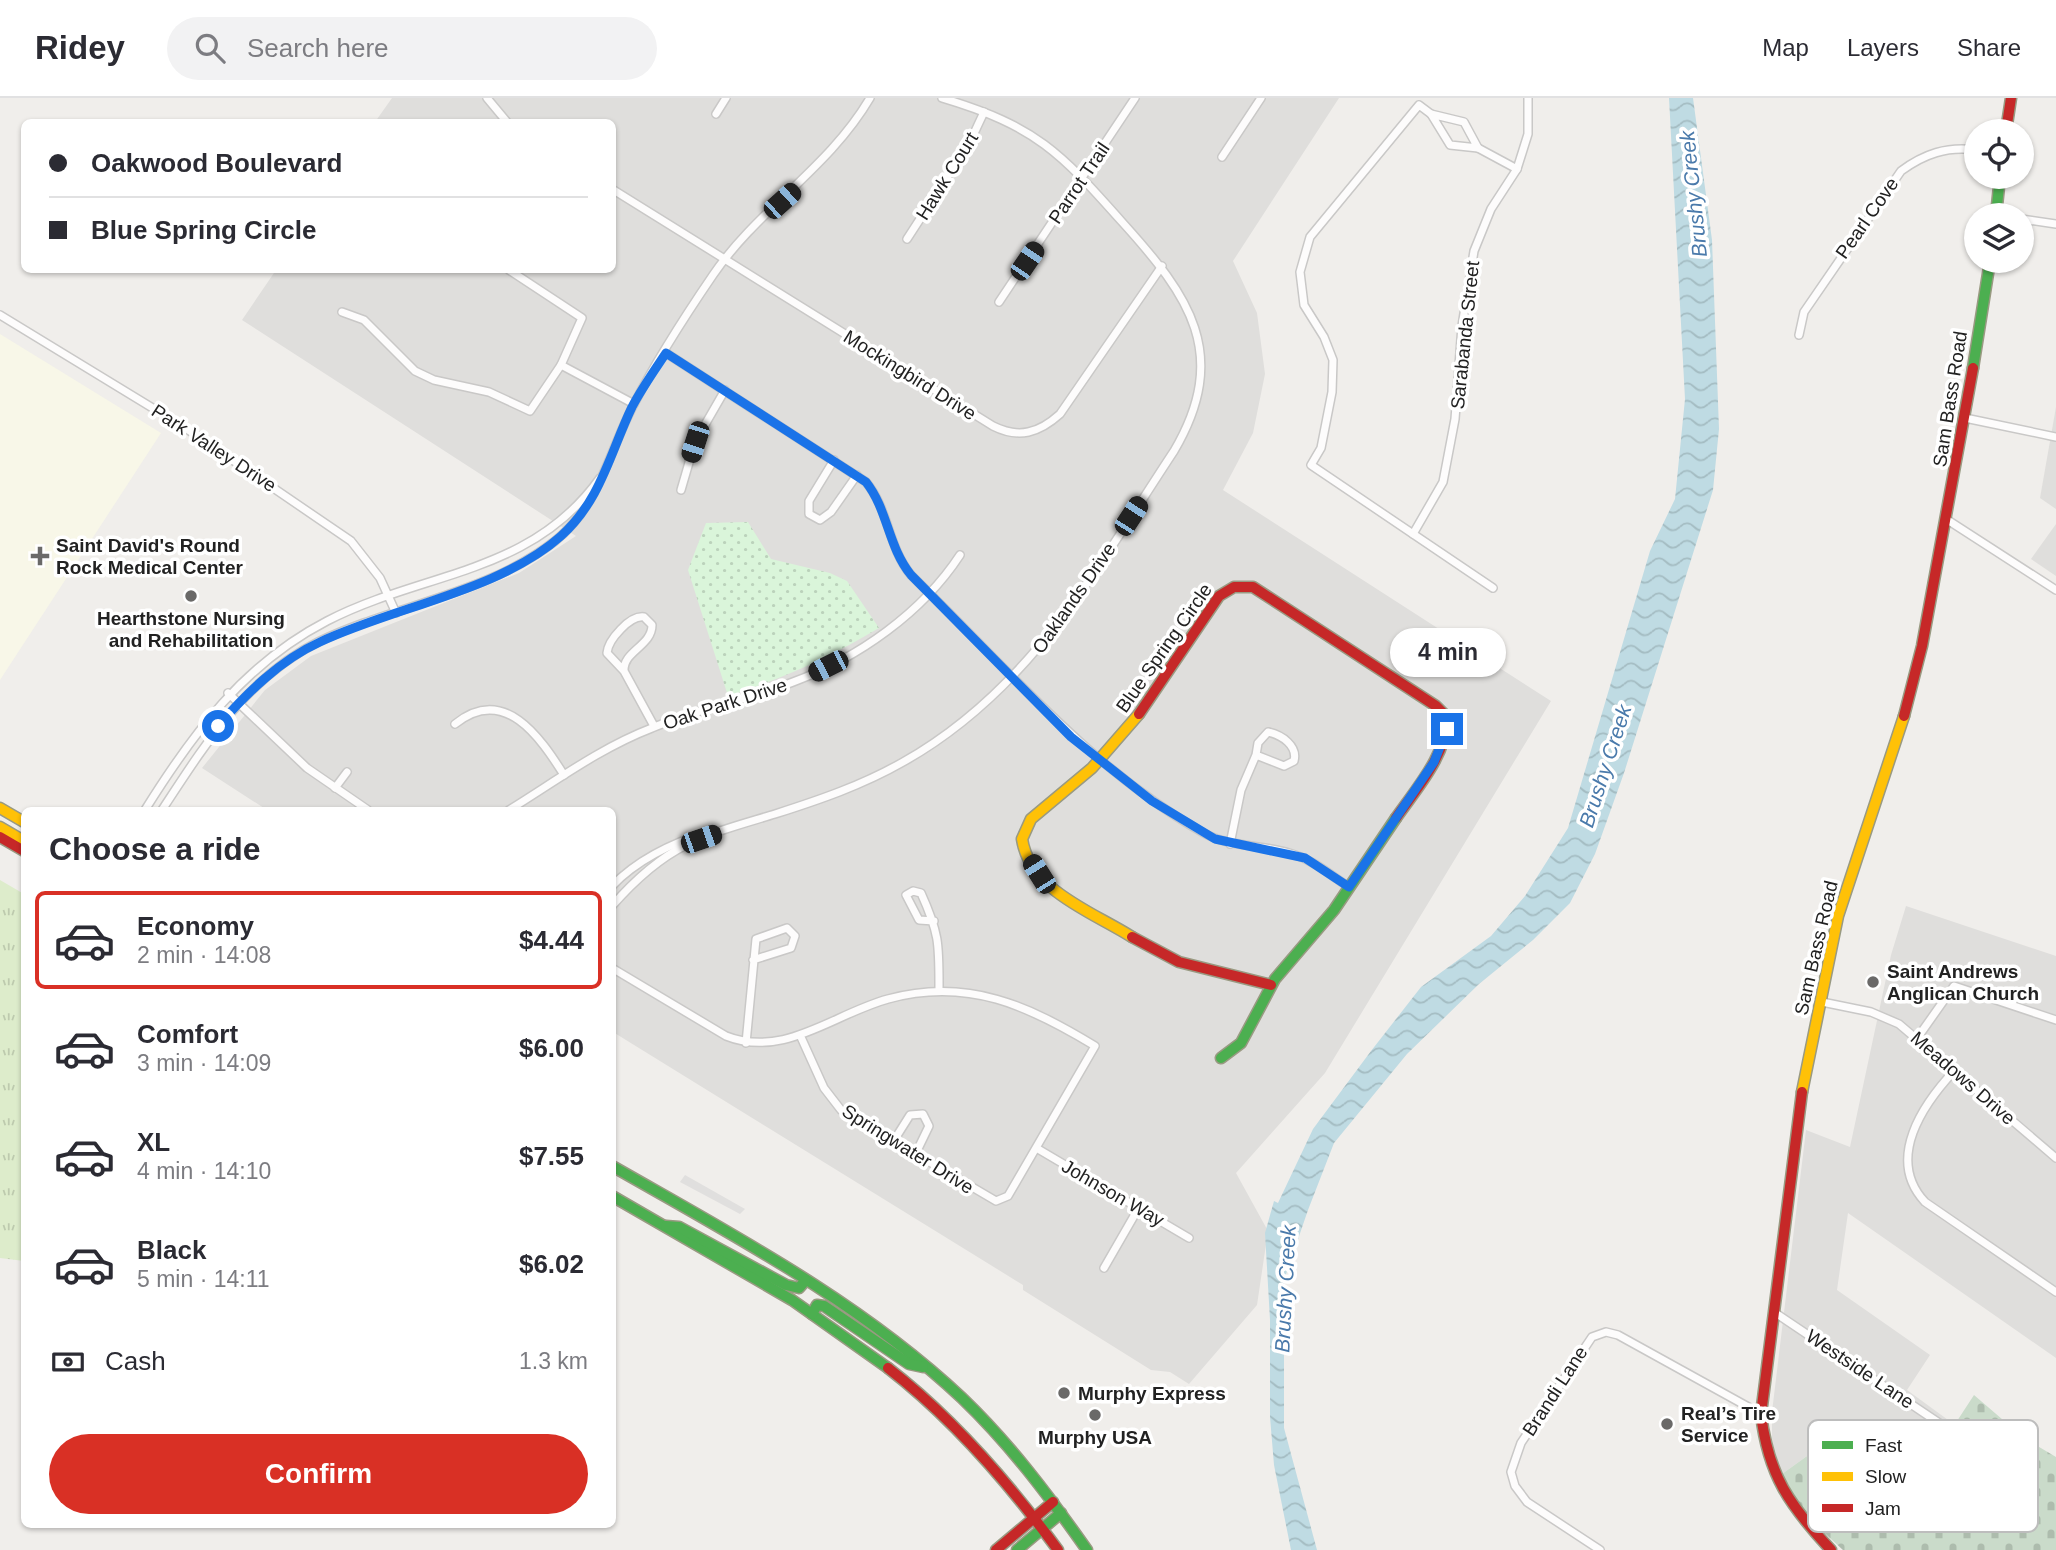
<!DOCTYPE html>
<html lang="en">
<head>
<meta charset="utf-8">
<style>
  body { margin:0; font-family:Helvetica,sans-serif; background:#f2f2f3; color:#2b2b33; height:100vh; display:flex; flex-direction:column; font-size:26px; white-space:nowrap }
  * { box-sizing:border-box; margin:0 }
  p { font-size:23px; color:#7c7c81 }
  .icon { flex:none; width:38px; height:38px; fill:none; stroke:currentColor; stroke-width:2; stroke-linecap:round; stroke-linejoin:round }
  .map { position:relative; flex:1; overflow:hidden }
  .sheet { position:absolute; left:21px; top:709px; width:595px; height:721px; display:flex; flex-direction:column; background:#fff; border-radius:10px; box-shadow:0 2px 5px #0004 }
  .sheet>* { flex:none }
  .top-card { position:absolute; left:21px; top:21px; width:595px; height:154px; border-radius:10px; box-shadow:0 2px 5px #0004; display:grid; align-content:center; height:154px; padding:0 28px; background:#fff }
  .controls { position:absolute; left:1964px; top:21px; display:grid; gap:14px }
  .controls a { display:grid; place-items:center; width:70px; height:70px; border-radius:50%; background:#fff; box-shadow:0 2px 5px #0004; font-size:35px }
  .end { position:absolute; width:32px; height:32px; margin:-16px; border:9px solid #1a73e8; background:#fff; box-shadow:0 0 0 4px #fff }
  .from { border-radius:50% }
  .bubble { position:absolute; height:49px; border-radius:24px; background:#fff; box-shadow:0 2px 5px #0004; font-size:23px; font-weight:600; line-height:49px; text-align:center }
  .car { position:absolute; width:21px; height:42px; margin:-21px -10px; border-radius:9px; box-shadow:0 0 5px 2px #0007; background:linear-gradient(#222 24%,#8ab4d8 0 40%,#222 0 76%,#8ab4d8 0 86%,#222 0) }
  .top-card b { display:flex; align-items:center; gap:24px; height:66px; font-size:26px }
  .top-card b+b { border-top:2px solid #e1e1e2 }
  .top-card i { width:18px; height:18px; background:#2b2b33 }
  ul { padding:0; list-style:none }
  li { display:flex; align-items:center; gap:21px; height:98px; margin:0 14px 10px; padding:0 14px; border:4px solid transparent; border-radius:10px }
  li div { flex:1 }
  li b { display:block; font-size:26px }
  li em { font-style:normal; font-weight:600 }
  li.on { border-color:#d93025 }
  li>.icon { width:63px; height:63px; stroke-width:1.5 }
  h2 { padding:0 28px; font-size:32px; line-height:84px }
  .pay { display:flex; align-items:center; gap:18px; height:77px; padding:0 28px; font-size:26px }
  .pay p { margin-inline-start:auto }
  .primary-button { display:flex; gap:14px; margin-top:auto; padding:14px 28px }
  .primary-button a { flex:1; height:80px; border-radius:42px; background:#d93025; color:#fff; font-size:28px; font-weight:600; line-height:80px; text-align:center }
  header { display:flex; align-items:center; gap:42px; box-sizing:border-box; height:98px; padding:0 35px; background:#fff; border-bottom:2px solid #e1e1e2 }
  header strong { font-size:33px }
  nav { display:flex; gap:38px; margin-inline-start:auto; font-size:24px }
  .search { width:490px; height:63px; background:#f2f2f3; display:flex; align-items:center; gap:18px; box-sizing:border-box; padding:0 24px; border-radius:38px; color:#7c7c81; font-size:26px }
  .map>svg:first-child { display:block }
  .residential { fill:#dfdedc }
  .education { fill:#f8f7e8 }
  .grass { fill:url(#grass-tufts) }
  .cemetery { fill:url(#cemetery-stones) }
  .park { fill:url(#park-dots) }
  .parking { fill:#e0dfde }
  .water { fill:url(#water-waves) }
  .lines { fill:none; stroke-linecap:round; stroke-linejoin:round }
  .street-casing { stroke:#c9c8c7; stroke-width:10 }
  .fast-casing { stroke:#999a82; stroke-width:13 }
  .slow-casing { stroke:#999a82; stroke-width:13 }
  .jam-casing { stroke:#999a82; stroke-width:13 }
  .street { stroke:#fdfcfc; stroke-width:7 }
  .fast { stroke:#4caf50; stroke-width:10 }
  .slow { stroke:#ffc107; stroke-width:10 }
  .jam { stroke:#c62828; stroke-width:10 }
  .route { stroke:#1a73e8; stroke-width:9 }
  .poi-dot { fill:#6a6968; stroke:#fff; stroke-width:2.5 }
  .labels { text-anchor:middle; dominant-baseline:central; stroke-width:7; stroke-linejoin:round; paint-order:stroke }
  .street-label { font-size:19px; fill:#222; stroke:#fff }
  .poi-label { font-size:19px; font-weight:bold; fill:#222; stroke:#fff; text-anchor:start }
  .water-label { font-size:21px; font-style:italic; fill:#4a7aab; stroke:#fff }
  .key { fill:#fff; stroke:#bdbdbd; stroke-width:2 }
  .key-label { font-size:19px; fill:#222 }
</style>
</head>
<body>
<header>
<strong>Ridey</strong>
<div class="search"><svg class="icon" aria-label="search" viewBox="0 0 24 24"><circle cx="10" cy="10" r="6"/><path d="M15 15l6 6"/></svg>Search here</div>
<nav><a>Map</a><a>Layers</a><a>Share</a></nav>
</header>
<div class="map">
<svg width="2056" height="1452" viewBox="0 0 2056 1452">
  <defs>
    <pattern id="grass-tufts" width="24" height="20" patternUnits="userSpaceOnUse" patternTransform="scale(1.75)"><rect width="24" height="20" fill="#ddeccb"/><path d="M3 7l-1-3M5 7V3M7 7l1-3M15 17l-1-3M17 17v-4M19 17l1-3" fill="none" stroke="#bdcaae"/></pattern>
    <pattern id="cemetery-stones" width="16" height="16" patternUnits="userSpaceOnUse" patternTransform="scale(1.75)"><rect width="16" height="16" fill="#cadbca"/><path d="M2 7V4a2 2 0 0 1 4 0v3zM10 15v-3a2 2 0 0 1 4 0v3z" fill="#adbcad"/></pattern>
    <pattern id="park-dots" width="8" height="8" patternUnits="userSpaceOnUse" patternTransform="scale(1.75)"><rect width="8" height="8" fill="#daf5da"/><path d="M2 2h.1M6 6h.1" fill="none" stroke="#bbd2bb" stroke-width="1.8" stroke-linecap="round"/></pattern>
    <pattern id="water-waves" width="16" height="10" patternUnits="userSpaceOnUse" patternTransform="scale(1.75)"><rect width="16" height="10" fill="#bfdbe3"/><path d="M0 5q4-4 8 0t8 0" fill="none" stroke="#a4bcc2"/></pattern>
  </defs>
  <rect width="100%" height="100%" fill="#f0eeeb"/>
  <g class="residential">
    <path d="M392,0H1339L1233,163L1257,215L1265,276L1253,335L1223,392L1551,603L1325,975L1236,1075L1268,1133L1257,1207L1189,1286L1170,1274L1151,1272L1023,1192V1187L613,934L612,712H267L202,670L265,592L311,558L519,475L576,438L242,222L276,172H612V24H375Z"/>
    <path d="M2056,309V411L2040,400Z"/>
    <path d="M2056,426V478L2031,461Z"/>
    <path d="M1906,808L2056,858V1260L1848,1115L1837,1192L1930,1257L1907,1292L1955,1327L1927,1369L1821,1348L1782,1376L1772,1343V1314L1806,1032L1850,1049L1891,857Z"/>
  </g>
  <path class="education" d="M0,236L161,335L0,582Z"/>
  <path class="grass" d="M0,782L24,796V1163L0,1160Z"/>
  <path class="cemetery" d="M1974,1297L2024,1340L2056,1359V1452H1843L1807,1419L1782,1376L1821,1348L1872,1333L1927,1369Z"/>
  <path class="park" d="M748,424L771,461L830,475L847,483L879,530C827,561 786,579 728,598L688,472L706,425Z"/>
  <path class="parking" d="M685,1077L745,1111L740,1116L680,1084Z"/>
  <path class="water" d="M1669,0H1693L1712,142L1719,331L1713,392L1624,675L1595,756L1570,805L1533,842L1479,886L1407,956L1334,1045L1308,1112L1284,1182V1330L1317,1452H1291L1274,1367L1270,1319V1222L1265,1135L1274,1103L1278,1105L1313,1031L1371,953L1421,889L1491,838L1525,798L1568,730L1650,453L1675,401L1685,301Z"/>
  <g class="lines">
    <g class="street-casing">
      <g id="street">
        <path d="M487,0L507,24"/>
        <path d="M716,16L726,0"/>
        <path d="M1431,16L1419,7L1310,139L1300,174L1304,207L1324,239L1333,262L1332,294L1321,350L1311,367L1493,490"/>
        <path d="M1431,16L1464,24L1478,50L1450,47Z"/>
        <path d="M1478,50L1517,71"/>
        <path d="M1222,59L1261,0"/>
        <path d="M612,91L993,328C1019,341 1039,335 1060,316L1162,168"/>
        <path d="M2021,121L2056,126"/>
        <path d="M907,141L970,44L984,14"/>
        <path d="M999,204L1135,0"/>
        <path d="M342,214L364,222L415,273L434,282L489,294L530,313L561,267L582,220L509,172"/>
        <path d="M0,217L187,331L351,443L380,480L396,515"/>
        <path d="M1799,237L1804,214L1901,73C1924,56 1947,48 1976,52"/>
        <path d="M666,255L866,384C889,412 888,449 911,477C1004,567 1088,669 1202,734C1229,750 1260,746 1289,755C1312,761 1329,776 1349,789"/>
        <path d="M561,267L634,306"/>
        <path d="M1965,320L2056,339"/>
        <path d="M834,362L809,403V416L820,422L831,414L857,377"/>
        <path d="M681,392L695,344L725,292"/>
        <path d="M1946,421L2056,492"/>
        <path d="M1413,436L1443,384L1455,321L1462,228L1474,153L1491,111L1517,71L1528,36V0"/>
        <path d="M624,573L607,555C608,542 630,517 644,519L652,527C652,548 623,553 624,573L654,628"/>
        <path d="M228,595L307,670L368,712"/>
        <path d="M455,626C504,586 540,639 564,677"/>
        <path d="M335,690L347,674"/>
        <path d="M145,712C193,635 244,566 327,523C424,473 531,477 600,380"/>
        <path d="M162,712C204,648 246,580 318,544C394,507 488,496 555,443C600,407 608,356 633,308C656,263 685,218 713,177C758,111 829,70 870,0"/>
        <path d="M509,712C556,683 600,650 652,630C697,611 747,602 793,584C858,560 922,515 960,457"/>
        <path d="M1230,746L1241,692L1256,657L1284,668L1294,663C1298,648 1282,637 1268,634L1258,645L1256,657"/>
        <path d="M612,788C639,760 674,744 711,733"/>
        <path d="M612,808C633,784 658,761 686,747C714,733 746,725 775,716C819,702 863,687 903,664C1031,592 1096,471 1174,353C1231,256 1189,198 1123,125C1060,54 1036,28 942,0"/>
        <path d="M934,823L919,822L906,797L913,793L921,795C940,837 939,847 939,893"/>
        <path d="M612,870L726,938C784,961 833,916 888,901C968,879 1029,908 1095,948L1008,1098L996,1103L841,1012L824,990L800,937"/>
        <path d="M1822,904L1871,914L1899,926L2056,1060"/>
        <path d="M1918,939L1954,888L2056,922"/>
        <path d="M746,945L756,841L787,830L795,838L791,850L753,862"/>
        <path d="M1955,972C1923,1006 1885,1061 1925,1104L2056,1194"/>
        <path d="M893,1044L910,1017L923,1016L929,1028L915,1057"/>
        <path d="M1038,1051L1189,1140"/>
        <path d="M1104,1170L1138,1111"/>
        <path d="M1774,1214L1945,1329"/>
        <path d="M1600,1452L1527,1404L1515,1388L1511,1374L1521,1345L1592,1239L1606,1234L1618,1237L1761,1316"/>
      </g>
    </g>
    <g class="fast-casing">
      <g id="fast">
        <path d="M1996,117L2000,79"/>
        <path d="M1973,270L1990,163"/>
        <path d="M1221,960L1241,945L1275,881L1334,812L1396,720"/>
        <path d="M612,1068C733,1137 860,1204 962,1300C1010,1346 1049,1398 1087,1452"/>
        <path d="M612,1098L792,1202L888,1270"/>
        <path d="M666,1128L679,1129L786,1187L799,1190L805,1183"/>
        <path d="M812,1216L817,1207L824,1208L909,1266L923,1269"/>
        <path d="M1017,1452L1061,1415"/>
      </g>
    </g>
    <g class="slow-casing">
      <g id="slow">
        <path d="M0,710L24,724"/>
        <path d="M0,729L24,743"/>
        <path d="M1132,839C1093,814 1030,793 1022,741L1031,721L1092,670L1139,616"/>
        <path d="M1802,994L1838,818L1904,618"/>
      </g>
    </g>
    <g class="jam-casing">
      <g id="jam">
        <path d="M2006,33L2011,0"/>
        <path d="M1139,616L1219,498L1234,489H1253L1436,608L1446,618C1449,655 1416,691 1396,720"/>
        <path d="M1904,618L1922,548L1973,270"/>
        <path d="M0,739L24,753"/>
        <path d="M1132,839L1179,864L1271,887"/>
        <path d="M1802,994L1761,1316C1768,1377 1790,1408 1831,1452"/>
        <path d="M888,1270C954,1321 1009,1385 1058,1452"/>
        <path d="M996,1452L1053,1404"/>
      </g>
    </g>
    <use href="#street" class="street"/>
    <use href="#fast" class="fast"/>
    <use href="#slow" class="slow"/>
    <use href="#jam" class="jam"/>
  </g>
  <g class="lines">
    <path class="route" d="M218,628C246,596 280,562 320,544C394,509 501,492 561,438C601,402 610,355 632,309C642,290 654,273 666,255L866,384C888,412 888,449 911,477L1071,639L1152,703L1215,741L1305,760L1349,789L1434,664L1447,631"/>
  </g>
  <g class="poi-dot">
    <path d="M36.5 447.5h7v7h7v7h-7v7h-7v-7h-7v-7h7z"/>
    <circle cx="191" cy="498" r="7"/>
    <circle cx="1873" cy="884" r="7"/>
    <circle cx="1064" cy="1295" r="7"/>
    <circle cx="1095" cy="1317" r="7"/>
    <circle cx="1667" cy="1326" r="7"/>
  </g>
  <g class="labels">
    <g class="street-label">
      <text transform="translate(947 78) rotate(-58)">Hawk Court</text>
      <text transform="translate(1079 85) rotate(-56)">Parrot Trail</text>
      <text transform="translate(1867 120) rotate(-55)">Pearl Cove</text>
      <text transform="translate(1465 237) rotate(-84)">Sarabanda Street</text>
      <text transform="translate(910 277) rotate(32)">Mockingbird Drive</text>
      <text transform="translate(1950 301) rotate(-81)">Sam Bass Road</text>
      <text transform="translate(214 350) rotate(33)">Park Valley Drive</text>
      <text transform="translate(1074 500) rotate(-55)">Oaklands Drive</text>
      <text transform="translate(1164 550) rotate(-55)">Blue Spring Circle</text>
      <text transform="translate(725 606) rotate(-18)">Oak Park Drive</text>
      <text transform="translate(1816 850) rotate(-77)">Sam Bass Road</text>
      <text transform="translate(1963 980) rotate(41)">Meadows Drive</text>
      <text transform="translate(908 1051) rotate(32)">Springwater Drive</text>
      <text transform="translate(1113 1095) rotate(30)">Johnson Way</text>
      <text transform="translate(1860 1271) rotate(34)">Westside Lane</text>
      <text transform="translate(1555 1293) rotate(-57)">Brandi Lane</text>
    </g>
    <g class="poi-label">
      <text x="56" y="447">Saint David's Round<tspan x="56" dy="22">Rock Medical Center</tspan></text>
      <text x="191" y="520" text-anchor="middle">Hearthstone Nursing<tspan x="191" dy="22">and Rehabilitation</tspan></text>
      <text x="1887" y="873">Saint Andrews<tspan x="1887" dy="22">Anglican Church</tspan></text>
      <text x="1078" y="1295">Murphy Express</text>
      <text x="1681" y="1315">Real’s Tire<tspan x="1681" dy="22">Service</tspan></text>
      <text x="1095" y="1339" text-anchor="middle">Murphy USA</text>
    </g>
    <g class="water-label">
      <text transform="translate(1693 96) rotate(-96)">Brushy Creek</text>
      <text transform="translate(1605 668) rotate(-72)">Brushy Creek</text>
      <text transform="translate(1285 1191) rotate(-87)">Brushy Creek</text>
    </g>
  </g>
  <rect x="1808" y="1322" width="230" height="112" rx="10" class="key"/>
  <rect x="1822" y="1343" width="31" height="8" fill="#4caf50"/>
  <rect x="1822" y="1374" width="31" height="9" fill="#ffc107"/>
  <rect x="1822" y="1406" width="31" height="8" fill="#c62828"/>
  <g class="key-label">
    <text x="1865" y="1354">Fast</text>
    <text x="1865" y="1385">Slow</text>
    <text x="1865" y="1417">Jam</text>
  </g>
</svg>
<div class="controls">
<a><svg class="icon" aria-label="locate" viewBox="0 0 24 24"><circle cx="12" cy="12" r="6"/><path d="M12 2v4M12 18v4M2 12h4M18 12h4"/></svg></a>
<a><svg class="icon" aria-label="layers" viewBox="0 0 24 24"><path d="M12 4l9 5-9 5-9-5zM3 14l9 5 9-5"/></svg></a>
</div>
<i class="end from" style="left:218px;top:628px"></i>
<i class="end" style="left:1447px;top:631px"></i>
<div class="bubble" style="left:1390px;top:530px;width:116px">4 min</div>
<i class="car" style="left:782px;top:103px;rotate:48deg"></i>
<i class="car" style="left:1027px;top:163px;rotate:34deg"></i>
<i class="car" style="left:695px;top:344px;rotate:198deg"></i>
<i class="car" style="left:1131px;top:418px;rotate:33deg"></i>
<i class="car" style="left:828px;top:568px;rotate:243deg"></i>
<i class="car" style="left:701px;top:741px;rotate:71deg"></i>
<i class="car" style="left:1039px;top:776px;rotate:328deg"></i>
<div class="top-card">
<b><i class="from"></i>Oakwood Boulevard</b>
<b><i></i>Blue Spring Circle</b>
</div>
<section class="sheet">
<h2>Choose a ride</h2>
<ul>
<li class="on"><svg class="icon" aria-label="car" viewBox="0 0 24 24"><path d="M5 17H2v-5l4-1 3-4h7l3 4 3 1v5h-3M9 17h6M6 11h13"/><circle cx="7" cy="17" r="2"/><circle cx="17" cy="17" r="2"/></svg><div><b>Economy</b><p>2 min · 14:08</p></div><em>$4.44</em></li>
<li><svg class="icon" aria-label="car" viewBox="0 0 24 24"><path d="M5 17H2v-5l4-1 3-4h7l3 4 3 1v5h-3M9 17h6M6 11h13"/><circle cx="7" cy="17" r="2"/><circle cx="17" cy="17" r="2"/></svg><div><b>Comfort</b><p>3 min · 14:09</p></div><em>$6.00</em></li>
<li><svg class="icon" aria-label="car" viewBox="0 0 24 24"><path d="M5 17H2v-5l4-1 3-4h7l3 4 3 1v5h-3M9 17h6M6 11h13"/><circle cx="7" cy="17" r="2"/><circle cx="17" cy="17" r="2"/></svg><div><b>XL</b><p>4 min · 14:10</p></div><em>$7.55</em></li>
<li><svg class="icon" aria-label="car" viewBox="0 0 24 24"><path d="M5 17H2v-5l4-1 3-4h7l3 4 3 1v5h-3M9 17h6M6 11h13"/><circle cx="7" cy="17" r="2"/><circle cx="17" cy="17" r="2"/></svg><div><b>Black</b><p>5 min · 14:11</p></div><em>$6.02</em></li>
</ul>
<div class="pay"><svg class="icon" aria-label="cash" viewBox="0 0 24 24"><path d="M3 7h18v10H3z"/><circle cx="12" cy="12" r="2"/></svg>Cash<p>1.3 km</p></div>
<div class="primary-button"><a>Confirm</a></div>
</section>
</div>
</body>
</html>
